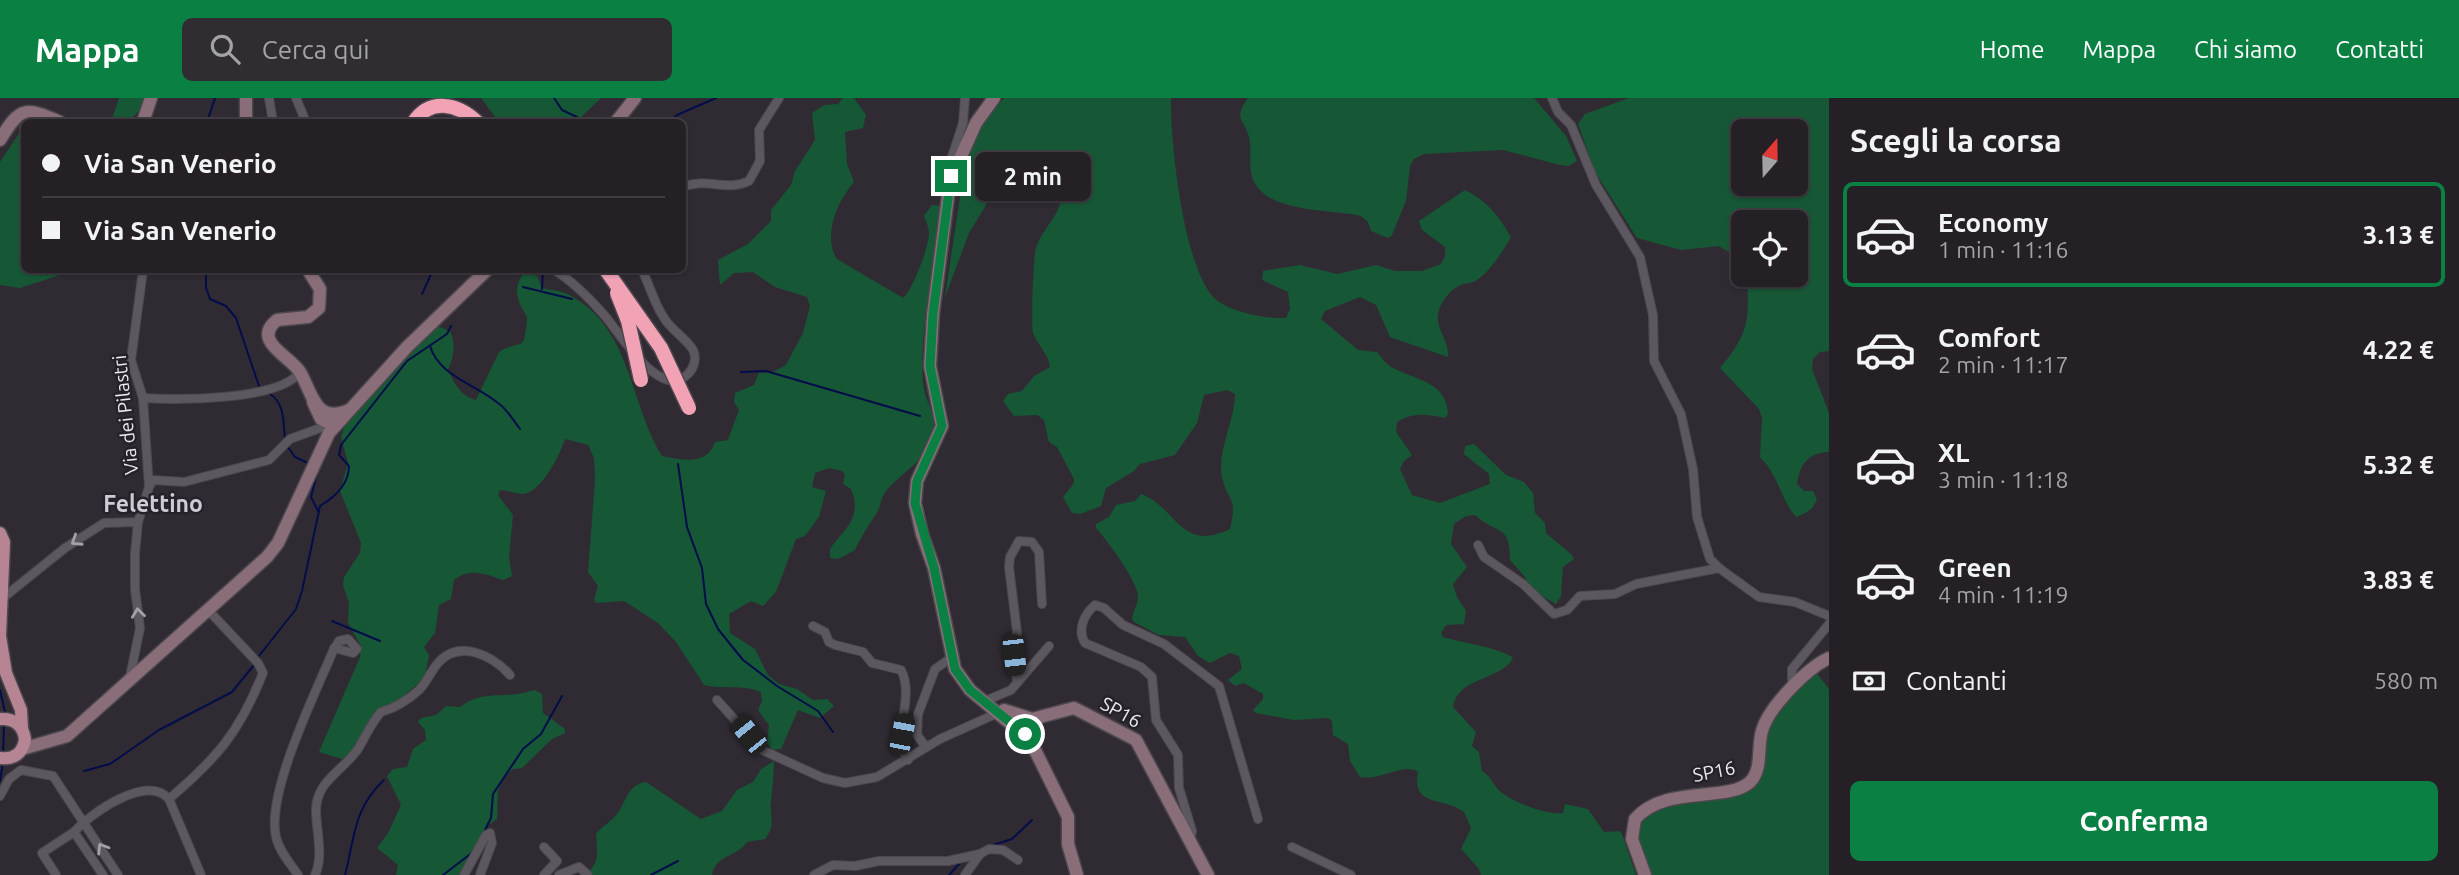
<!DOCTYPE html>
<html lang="it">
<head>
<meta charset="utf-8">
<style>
  body { margin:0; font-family:Ubuntu,sans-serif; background:#302d32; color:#f1f3f6; height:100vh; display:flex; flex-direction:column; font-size:26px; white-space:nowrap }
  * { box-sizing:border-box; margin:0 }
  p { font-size:23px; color:#a3a3a7 }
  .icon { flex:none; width:38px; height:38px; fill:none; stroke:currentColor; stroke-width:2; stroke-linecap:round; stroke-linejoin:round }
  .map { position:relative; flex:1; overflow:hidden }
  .side { display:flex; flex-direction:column; background:#242026; width:630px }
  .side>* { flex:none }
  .hud { position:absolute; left:21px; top:21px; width:665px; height:154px; border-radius:10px; box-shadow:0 2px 5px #0004,0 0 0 2px #413e43; display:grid; align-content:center; height:154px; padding:0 21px; background:#242026 }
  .needle { width:46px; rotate:20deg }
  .buttons { position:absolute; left:1731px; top:21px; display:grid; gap:14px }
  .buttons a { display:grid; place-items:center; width:77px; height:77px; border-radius:10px; background:#242026; box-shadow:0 2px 5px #0004,0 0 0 2px #413e43; font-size:35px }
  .end { position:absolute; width:32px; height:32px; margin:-16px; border:9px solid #0b8043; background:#fff; box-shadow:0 0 0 4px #fff }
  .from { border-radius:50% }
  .bubble { position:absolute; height:49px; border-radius:10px; background:#242026; box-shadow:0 2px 5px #0004,0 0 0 2px #413e43; font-size:23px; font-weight:700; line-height:49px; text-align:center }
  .car { position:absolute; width:21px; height:42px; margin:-21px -10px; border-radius:9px; box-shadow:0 0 5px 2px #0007; background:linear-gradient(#222 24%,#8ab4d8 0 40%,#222 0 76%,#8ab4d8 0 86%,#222 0) }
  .hud b { display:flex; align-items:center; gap:24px; height:66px; font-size:26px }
  .hud b+b { border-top:2px solid #413e43 }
  .hud i { width:18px; height:18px; background:#f1f3f6 }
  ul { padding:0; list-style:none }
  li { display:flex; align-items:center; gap:21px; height:105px; margin:0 14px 10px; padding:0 7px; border:4px solid transparent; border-radius:10px }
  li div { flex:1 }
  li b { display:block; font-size:26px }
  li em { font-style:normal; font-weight:700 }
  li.selected { border-color:#0b8043 }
  li>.icon { width:63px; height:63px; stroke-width:1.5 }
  h2 { padding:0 21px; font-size:32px; line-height:84px }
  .pay { display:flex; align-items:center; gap:18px; height:77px; padding:0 21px; font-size:26px }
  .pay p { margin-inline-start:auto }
  .primary-button { display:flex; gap:14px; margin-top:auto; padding:14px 21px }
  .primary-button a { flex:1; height:80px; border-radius:10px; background:#0b8043; color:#fff; font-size:28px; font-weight:700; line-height:80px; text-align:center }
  header { display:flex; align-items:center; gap:42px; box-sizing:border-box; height:98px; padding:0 35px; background:#0b8043; color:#fff }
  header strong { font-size:33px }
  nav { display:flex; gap:38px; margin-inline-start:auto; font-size:24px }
  .search { width:490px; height:63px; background:#302d32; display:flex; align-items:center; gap:18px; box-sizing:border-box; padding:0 24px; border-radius:10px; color:#a3a3a7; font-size:26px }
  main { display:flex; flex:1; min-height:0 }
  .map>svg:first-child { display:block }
  .green { fill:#165736; fill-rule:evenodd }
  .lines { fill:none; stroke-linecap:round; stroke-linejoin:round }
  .stream { stroke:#020d49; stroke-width:2 }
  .street-casing { stroke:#4b474d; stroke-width:10 }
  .secondary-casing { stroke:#4b474d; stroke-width:15 }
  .primary-casing { stroke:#4b474d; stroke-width:15 }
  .highway-casing { stroke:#4b474d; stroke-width:17 }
  .street { stroke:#5d5860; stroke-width:8 }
  .secondary { stroke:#896e7a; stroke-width:12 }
  .primary { stroke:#b68493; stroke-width:12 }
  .highway { stroke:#f1a2b5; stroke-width:14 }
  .highway-bridge-casing { stroke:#4b474d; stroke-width:17; stroke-linecap:butt }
  .highway-bridge { stroke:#f1a2b5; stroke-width:14 }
  .oneway { stroke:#a4a0a7 }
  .route { stroke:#0b8043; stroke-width:9 }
  .labels { text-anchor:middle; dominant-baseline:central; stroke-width:5; stroke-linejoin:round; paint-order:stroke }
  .street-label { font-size:19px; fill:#ece9ee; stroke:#262229 }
  .quarter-label { font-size:23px; font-weight:bold; fill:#cfcad3; stroke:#262229 }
</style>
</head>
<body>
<header>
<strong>Mappa</strong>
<div class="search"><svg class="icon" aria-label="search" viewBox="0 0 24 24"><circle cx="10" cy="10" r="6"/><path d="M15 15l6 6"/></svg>Cerca qui</div>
<nav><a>Home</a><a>Mappa</a><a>Chi siamo</a><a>Contatti</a></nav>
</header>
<main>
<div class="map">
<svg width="1829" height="777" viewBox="0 0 1829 777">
  <rect width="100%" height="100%" fill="#302b33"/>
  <g class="green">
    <path d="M119,0H146V6L128,24H111Z"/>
    <path d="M481,0H601L576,24H499Z"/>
    <path d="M843,0H854L866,17L863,30L845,34L847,66L854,84C838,102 822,138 837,161L903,200C913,192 929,148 929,135C929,130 926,123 924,118L932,107L941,108C935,159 919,234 923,284C925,309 941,316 930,345C922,365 900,376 887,392C881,398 881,409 876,416C868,429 861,438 855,452L838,461L830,460V451C844,431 863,420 851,391L843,386L845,377L842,373L829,370L815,375L812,389L826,393L819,419L805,438L796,441L776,494L763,508L751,503L729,516L730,535L755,551L768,577L779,586L797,591L813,602L827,601L834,608L820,620L798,612L781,651L772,652L767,645L769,627L758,612L762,603L761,594C740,586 726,592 704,587L676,544L658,525L624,503L596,505L594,501L598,488L588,474L595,383L594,360L588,347L565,341C560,356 541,396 522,396C515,396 508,392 500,392L498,397L513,417L509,459L512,478L503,482C486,476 469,469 454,482L451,501L439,507L435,535L424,549L429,557L425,579L379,620L365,644L342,661L319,654L360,559L361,548L348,525L349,505L343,487L344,479L360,455L361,445L340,393L348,365L341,339L345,326L437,228L450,233C456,246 454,259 448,271C453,284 461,299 476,302L499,254C523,239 524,258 527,219C517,203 512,191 524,175L537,178L542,190C551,192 565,193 573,199C631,232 630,306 662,358C682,362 707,368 715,344L728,342L739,312L734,304L735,295L754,287L759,275L773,274L786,267L803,235L810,208L807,199L775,189L753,174L734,175L720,187L718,162L748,146L771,123V112L791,87L795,73L815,42L812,15L824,7L838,6Z"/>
    <path d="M1004,0H1171C1170,42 1184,181 1219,204C1235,215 1267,221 1286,220L1290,211L1288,194L1262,182L1263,173L1300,167L1337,176L1376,167L1395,173H1422L1441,166L1445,158V149L1422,132L1419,123L1465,92C1488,104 1498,117 1511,139C1504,152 1490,173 1477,182C1473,185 1466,185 1461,187C1450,191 1436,209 1438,222C1439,235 1449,244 1448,259L1390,239L1376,207L1360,199L1325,213L1321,221L1358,252L1377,254C1382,260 1387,267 1393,270C1416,282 1447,284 1448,316L1445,320C1428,316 1412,314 1397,324L1396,334L1412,357L1404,363L1400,371L1412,397L1440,405L1490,386L1489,376L1464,356L1465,348L1474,346L1506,377L1524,384L1533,395L1535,415L1545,425L1546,435L1572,457L1574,461L1563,469L1561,498L1556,506L1528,490L1525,479L1510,462C1510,425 1498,438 1475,417L1466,418L1454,426L1451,446L1467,469L1453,486L1457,499L1466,513L1464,526L1446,527L1441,535L1443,539C1459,544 1505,551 1513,560C1501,583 1458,578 1453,609L1476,634L1472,648L1479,654L1482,673C1490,678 1491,682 1496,689C1505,702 1548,718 1563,715L1565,706L1588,711L1604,734L1619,733L1622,736L1636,777H1481L1479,771L1461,751L1471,730L1464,714C1444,698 1411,710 1418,674C1404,664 1381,683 1360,679L1350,663L1348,646L1333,637L1332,623L1328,620L1294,622L1256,615L1253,612L1263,601V596L1244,585L1235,588L1228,582L1242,571L1239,558L1230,555L1210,565L1198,558L1185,539L1159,537L1134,524L1132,521C1133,514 1138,506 1138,499C1139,485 1107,442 1096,430V426L1109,419L1116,407L1135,403L1141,396C1178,410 1180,455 1230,431C1238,396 1228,406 1222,379C1217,351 1235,323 1235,296L1227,292L1204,297L1197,325L1175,357L1140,366L1134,373L1106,390L1101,408L1080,416L1072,415L1063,399L1074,385V381L1057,349L1049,344L1044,322L1037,317L1014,318L1003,303L1008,296L1022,293L1034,278L1050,269C1048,255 1038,248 1033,235C1031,229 1033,159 1036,150C1044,125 1071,110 1058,83L1050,81L1003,90L991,99L969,135L945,199L965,66L982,27Z"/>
    <path d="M1248,0H1534L1566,38L1577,63L1568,68L1560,67L1503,52L1424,56L1414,61L1410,68L1406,103L1392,137L1388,140L1371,133L1368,124L1361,118C1330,111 1273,115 1255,86C1248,75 1251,57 1250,44C1247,21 1231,24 1248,0Z"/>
    <path d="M1629,0H1829V253L1820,254L1813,261L1812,271L1829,315V354C1808,355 1800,366 1797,386L1804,393H1813L1817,401C1813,412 1807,415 1796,419C1781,402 1779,378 1760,359L1762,320L1759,311L1720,270C1750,234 1749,222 1747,177H1796V124H1743V163L1719,148L1681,152L1637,140L1595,74L1578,26L1585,16ZM1743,33H1796V86H1743Z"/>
    <path d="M24,28V172H67L66,175L20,190L0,187V64Z"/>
    <path d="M1815,573L1829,591V777H1650L1637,740L1643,720L1676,705L1748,691L1773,619Z"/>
    <path d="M535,592L542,596L543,615L565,631V635L552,641L522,670L513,671L503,680L498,693L497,721L487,728L470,764L459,777H396L398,767L377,750L388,735L401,707L387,678L393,671L407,669L413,651L426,642L425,632L418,624L421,620L436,617L446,608L460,609C479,594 496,599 518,596C524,595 529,593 535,592Z"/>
    <path d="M774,663C774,677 772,690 771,703C769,719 777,726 765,741L747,744C737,759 715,757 712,777H584C601,766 597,753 596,736C602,728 612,723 617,716C627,703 627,687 646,684L701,721L722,713L737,692L753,684L761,671Z"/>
  </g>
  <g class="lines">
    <g class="stream">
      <path d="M554,0L562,12L577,19"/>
      <path d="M207,24L215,0"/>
      <path d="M670,24L677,17L716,0"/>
      <path d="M206,172V190L210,201L226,208L236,220L259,288"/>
      <path d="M523,189L572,201"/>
      <path d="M542,191L543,172"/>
      <path d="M422,196L433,172"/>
      <path d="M430,248C439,278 475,286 498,305C507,311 513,322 520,331"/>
      <path d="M741,274L766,273L920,318"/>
      <path d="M270,296C285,306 283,323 285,341"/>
      <path d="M288,349L295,359L310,366"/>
      <path d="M678,366L687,429L702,470L706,506L718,531L743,562L777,588L818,613L833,634"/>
      <path d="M317,376L311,399L318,413"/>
      <path d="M332,523L380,543"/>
      <path d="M259,558L296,511L302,493L320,408C335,399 349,387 349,368L339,357L341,347L407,263L447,236L451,228"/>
      <path d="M0,592L5,614"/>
      <path d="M3,656L4,627"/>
      <path d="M84,673L110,666L159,632L232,594L254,567"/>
      <path d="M0,683L3,665"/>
      <path d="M484,734L491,720L493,696L523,651L541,636L562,598"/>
      <path d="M993,747L1012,741L1032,722"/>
      <path d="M345,777C355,739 353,711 384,682"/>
      <path d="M443,777L473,754"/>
      <path d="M651,777L678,763"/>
      <path d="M949,777L960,765"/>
    </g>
    <g class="street-casing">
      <g id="street">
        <path d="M269,0L273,24"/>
        <path d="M296,0L306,24"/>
        <path d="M1552,0L1558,14L1571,27L1596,87L1640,159L1653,217L1654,263L1681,316L1693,371L1697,419L1710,461L1719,470"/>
        <path d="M950,83L947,74L963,25L965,0"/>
        <path d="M682,89C705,79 727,94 749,83L760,63L759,32L779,0"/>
        <path d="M554,172C573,183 591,202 605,218C620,235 660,304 688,276C694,270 697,260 693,252C686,240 671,232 664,220C654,205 650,188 642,172"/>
        <path d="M143,300C177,302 279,303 300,274"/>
        <path d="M149,389L153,382L184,384L269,362L290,341L323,329"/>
        <path d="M1478,447L1484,459L1523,486L1554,516L1567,512L1580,498L1615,496L1636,486L1719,470L1759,499L1795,504L1829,518"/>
        <path d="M4,499L65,450L104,425L138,424"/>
        <path d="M813,528L825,534L829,544L835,547L863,554L872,565L901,572C916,600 890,637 908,662"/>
        <path d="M130,579L140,530L135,491V455L138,424L149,389L143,300L131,262L143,172"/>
        <path d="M1017,583L1014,557L1017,534L1009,469L1010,459L1019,443L1032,444L1039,454L1042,506"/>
        <path d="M1792,590V571L1829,526"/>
        <path d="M717,602L762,652L823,680L845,685L877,679L940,641L1000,614"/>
        <path d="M985,603L1011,592L1049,548"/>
        <path d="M926,649L917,637L918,616L935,571L951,560"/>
        <path d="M0,698L9,681L21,672L53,678L118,777"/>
        <path d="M74,734C92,714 147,676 169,701"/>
        <path d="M1190,743L1192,733L1179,690L1178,657L1156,622L1152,579L1141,569L1085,545C1077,532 1084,516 1095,507L1104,510L1123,527L1164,546L1219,588L1258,721"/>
        <path d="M1292,749L1351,777"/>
        <path d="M56,777L42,755L74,734L103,777"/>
        <path d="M201,777L169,701C217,660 239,635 263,575L258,565L208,512"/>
        <path d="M298,777C290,765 279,753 276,739C266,695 315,596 333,553L339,543L348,541L357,551L353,555L334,550"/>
        <path d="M315,777C324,758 316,732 316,712C316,683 344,672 358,651C366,638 371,625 381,614C395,610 408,602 419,592C427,584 431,573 438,565C459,541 492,557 510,577"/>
        <path d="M464,777L486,737L490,735L492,745L480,777"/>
        <path d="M544,777L557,763L544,749"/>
        <path d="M559,777L579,769L588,777"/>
        <path d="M814,777L833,767L855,768L879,763H948L980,756L989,751L1003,752L1018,762"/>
        <path d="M965,777L980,756"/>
      </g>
    </g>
    <g class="secondary-casing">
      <g id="secondary">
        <path d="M246,0V24"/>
        <path d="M994,0L976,25L950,83L933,216L930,268L942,328L917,383L915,405L922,436L934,470L955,571L970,592L1030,642L1068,719V746L1077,777"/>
        <path d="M143,24L151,0"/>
        <path d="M616,24L635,0"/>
        <path d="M0,42C20,8 26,9 60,24"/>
        <path d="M308,172L320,191L319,210L308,219L277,222C251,243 290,258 300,274C312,294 315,327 349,312"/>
        <path d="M313,304L321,321L335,328"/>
        <path d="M1004,612L1032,621L1074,610L1136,642L1208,777"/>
        <path d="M22,651L67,638L267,459L278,445L329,335L407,249L487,172"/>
        <path d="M1645,777L1632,741L1635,721C1666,686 1727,705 1750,684C1763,671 1757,650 1762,633C1768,610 1807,570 1829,560"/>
      </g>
    </g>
    <g class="primary-casing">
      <g id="primary">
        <path d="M0,435L4,444L0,538L6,575L21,612L22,630"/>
        <path d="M0,621C14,620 23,627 25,641C23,655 14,662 0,660"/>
      </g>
    </g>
    <g class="highway-casing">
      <path id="highway" d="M414,24C430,0 457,5 477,24"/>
    </g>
    <use href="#street" class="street"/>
    <use href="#secondary" class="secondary"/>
    <use href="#primary" class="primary"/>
    <use href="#highway" class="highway"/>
    <g class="highway-bridge-casing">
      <g id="highway-bridge">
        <path d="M606,172L661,250L689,310"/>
        <path d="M617,195L628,223L641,282"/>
      </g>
    </g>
    <use href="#highway-bridge" class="highway-bridge"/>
  </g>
  <defs><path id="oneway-chevron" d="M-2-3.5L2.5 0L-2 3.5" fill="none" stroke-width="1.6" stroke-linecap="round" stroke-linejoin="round" transform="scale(1.75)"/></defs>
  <g class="oneway">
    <use href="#oneway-chevron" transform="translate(76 443) rotate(147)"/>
    <use href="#oneway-chevron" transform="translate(138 515) rotate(-97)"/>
    <use href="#oneway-chevron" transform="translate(102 750) rotate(-122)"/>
  </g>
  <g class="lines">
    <path class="route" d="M951,78L933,216L930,268L942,328L917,383L915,405L934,470L955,571L970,592L1025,636"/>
  </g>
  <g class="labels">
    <g class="street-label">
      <text transform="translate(125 317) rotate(-96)">Via dei Pilastri</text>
      <text transform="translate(1121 614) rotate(29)">SP16</text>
      <text transform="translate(1714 673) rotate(-11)">SP16</text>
    </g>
    <g class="quarter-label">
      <text x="153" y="405">Felettino</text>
    </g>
  </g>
</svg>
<div class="buttons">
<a><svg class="needle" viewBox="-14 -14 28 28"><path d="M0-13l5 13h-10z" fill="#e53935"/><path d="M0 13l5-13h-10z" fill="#a3a3a7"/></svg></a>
<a><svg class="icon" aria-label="locate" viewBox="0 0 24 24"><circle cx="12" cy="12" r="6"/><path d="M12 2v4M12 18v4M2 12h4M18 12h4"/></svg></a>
</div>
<i class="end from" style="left:1025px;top:636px"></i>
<i class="end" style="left:951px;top:78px"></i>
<div class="bubble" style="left:975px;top:54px;width:116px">2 min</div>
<i class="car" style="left:1014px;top:557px;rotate:174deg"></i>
<i class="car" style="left:902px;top:636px;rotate:11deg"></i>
<i class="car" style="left:749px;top:637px;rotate:321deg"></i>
<div class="hud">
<b><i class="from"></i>Via San Venerio</b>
<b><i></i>Via San Venerio</b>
</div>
</div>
<section class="side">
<h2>Scegli la corsa</h2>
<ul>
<li class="selected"><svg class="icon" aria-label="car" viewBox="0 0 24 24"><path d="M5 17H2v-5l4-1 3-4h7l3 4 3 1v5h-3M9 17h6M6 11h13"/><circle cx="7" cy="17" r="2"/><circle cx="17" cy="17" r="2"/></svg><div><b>Economy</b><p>1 min · 11:16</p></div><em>3.13 €</em></li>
<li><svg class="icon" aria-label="car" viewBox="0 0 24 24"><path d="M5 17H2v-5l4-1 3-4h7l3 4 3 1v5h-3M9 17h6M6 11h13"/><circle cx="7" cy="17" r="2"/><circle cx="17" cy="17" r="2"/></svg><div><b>Comfort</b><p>2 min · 11:17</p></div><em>4.22 €</em></li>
<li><svg class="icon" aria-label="car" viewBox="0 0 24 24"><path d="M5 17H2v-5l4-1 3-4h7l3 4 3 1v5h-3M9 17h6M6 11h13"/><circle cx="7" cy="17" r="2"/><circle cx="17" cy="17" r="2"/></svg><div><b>XL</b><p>3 min · 11:18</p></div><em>5.32 €</em></li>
<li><svg class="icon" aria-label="car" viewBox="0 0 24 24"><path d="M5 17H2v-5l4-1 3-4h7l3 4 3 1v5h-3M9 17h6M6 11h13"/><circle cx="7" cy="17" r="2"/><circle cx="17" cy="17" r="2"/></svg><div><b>Green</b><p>4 min · 11:19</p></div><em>3.83 €</em></li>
</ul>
<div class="pay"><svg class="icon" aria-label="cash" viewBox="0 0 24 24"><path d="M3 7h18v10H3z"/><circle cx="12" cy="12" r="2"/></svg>Contanti<p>580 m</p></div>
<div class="primary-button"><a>Conferma</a></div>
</section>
</main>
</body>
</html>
